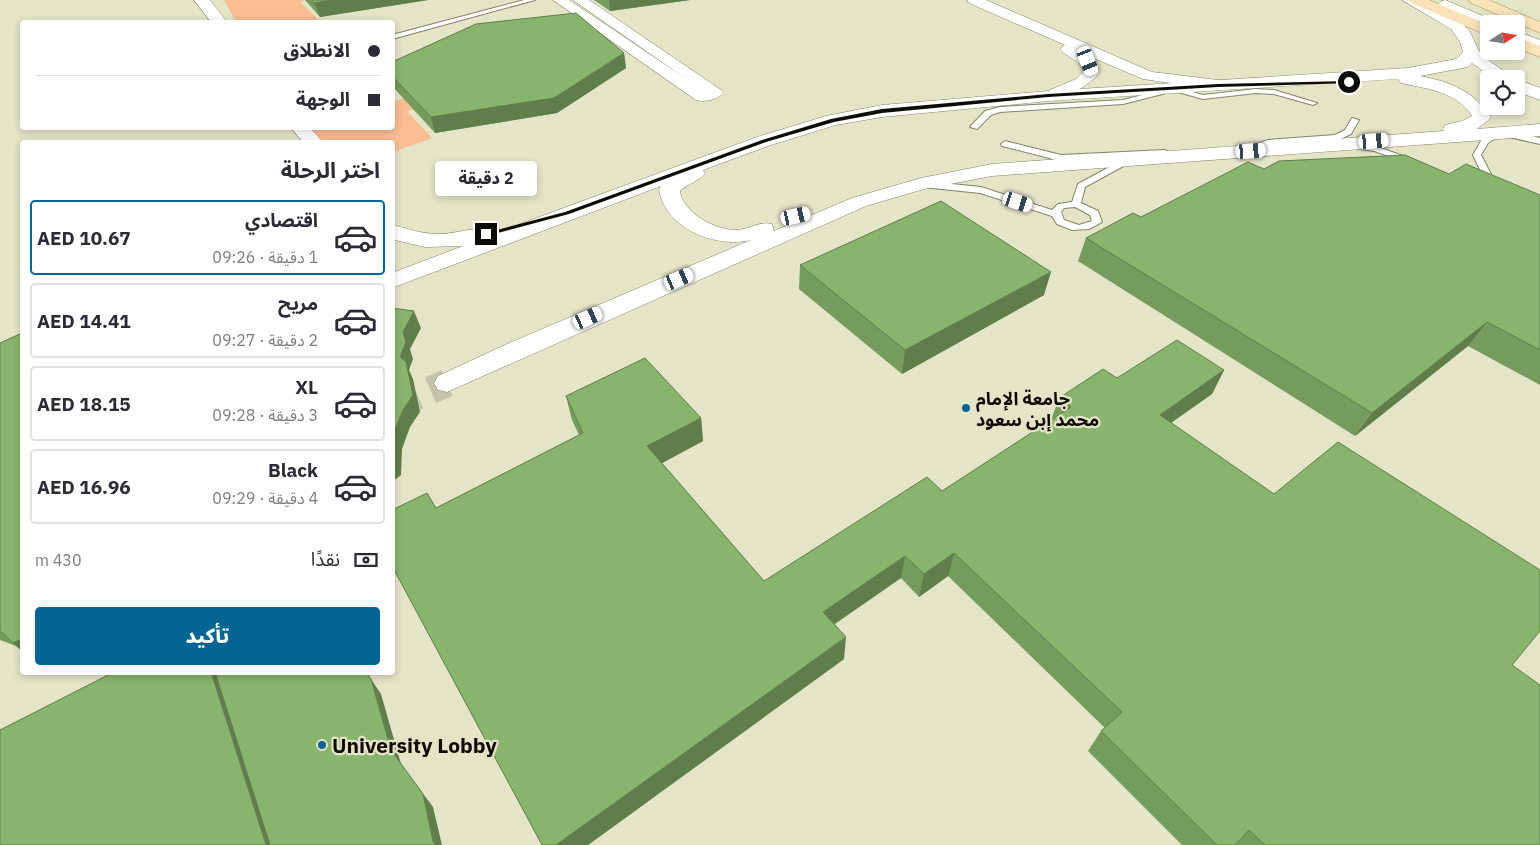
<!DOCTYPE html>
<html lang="ar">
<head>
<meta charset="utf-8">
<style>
  body { margin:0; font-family:"IBM Plex Sans","Noto Sans Arabic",sans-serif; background:#f2f2f3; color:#2b2b33; direction:rtl; height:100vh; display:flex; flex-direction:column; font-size:19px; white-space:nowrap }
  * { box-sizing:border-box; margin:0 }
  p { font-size:16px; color:#7c7c81 }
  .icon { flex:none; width:28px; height:28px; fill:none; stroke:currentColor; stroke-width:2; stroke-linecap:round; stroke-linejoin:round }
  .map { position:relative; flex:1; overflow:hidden; direction:ltr }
  .panel { position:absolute; left:20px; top:140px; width:375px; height:535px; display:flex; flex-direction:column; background:#fff; border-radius:5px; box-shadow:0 2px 8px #0003; direction:rtl }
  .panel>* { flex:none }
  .banner { position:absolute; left:20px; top:20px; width:375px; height:110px; border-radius:5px; box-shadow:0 2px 8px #0003; direction:rtl; display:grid; align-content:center; height:110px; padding:0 15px; background:#fff }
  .needle { width:32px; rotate:78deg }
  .buttons { position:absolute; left:1480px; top:15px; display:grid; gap:10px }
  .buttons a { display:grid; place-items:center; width:45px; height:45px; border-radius:5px; background:#fff; box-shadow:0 2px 8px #0003; font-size:25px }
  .end { position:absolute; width:22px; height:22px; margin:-11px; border:6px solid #0e0d05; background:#fff; box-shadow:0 0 0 2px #fff }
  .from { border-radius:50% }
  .bubble { position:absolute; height:35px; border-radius:5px; background:#fff; box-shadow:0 2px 8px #0003; font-size:16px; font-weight:800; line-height:35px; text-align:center; direction:rtl }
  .car { position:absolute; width:15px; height:30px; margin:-15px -8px; border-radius:6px; box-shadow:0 0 4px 1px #0007; background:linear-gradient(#fff 24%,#345 0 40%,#fff 0 76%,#345 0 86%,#fff 0) }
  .banner b { display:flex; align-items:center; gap:18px; height:48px; font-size:19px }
  .banner b+b { border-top:1px solid #e1e1e2 }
  .banner i { width:12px; height:12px; background:#2b2b33 }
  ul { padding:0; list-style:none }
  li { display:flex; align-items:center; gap:15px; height:75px; margin:0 10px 8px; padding:0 5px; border:2px solid #e1e1e2; border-radius:5px }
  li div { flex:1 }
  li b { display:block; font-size:19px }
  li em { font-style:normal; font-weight:800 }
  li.current { border-color:#026594 }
  li>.icon { width:45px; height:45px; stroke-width:1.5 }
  h2 { padding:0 15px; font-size:22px; line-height:60px }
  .pay { display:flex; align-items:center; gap:12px; height:55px; padding:0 15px; font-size:19px }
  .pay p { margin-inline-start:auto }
  .action { display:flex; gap:10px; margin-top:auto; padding:10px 15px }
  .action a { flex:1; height:58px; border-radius:5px; background:#026594; color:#fff; font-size:20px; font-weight:800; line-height:58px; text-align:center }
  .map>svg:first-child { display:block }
  .green { fill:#fcbd93 }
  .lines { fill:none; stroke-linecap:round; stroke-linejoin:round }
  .secondary-tunnel { stroke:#c4c4aa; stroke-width:28; stroke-dasharray:28 14; stroke-linecap:butt }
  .lane-casing { stroke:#838369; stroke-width:2 }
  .street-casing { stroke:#838369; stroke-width:1 }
  .secondary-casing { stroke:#838369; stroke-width:1 }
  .primary-casing { stroke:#a58b5b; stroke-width:1 }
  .lane { fill:#fff; fill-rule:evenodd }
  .street { fill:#fff; fill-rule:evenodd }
  .secondary { fill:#fff; fill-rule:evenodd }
  .primary { fill:#fae2b9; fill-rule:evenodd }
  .wall { fill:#769b5e }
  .shaded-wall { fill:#607e4c }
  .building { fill:#89b46d; stroke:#607e4c }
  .route { fill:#0e0d05 }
  .poi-dot { fill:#026594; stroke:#e4e4c7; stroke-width:2 }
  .labels { text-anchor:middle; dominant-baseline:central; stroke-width:4.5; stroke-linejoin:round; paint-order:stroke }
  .poi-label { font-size:18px; font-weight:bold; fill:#0e0d05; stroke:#e4e4c7; text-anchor:start }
  .near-poi-label { font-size:21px; font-weight:bold; fill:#0e0d05; stroke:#e4e4c7; text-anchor:start }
</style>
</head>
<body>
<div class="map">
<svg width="1540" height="845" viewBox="0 0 1540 845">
  <rect width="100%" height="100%" fill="#e4e4c7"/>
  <g class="green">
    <path d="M224,0H305L300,2L321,22H236Z"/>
    <path d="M490,68L473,92L407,111L432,138L393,152L392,142H320L308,128H392L393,102Z"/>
  </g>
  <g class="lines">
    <path class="secondary-tunnel" d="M392,407L447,383"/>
    <g class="lane-casing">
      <g id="lane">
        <path d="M524,0H535L392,39V35Z"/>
        <path d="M1174,87L1203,95L1256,89L1274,90L1317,103L1313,105L1274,94L1256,93L1203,99L1174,91L1123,104L1000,112L991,115L977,129L970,127L985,111L1000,107L1123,100Z"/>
        <path d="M1352,118L1359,120L1351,134L1340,139L1269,146L1247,152L1243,149L1268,140L1335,135L1345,130Z"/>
        <path d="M1499,129L1540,138V144L1500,135L1488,143L1481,155L1491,174L1489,176H1483L1473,155L1482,139Z"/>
        <path d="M1005,141L1061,155L1165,150L1169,153L1165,156L1061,161L1002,146L1001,144Z"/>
        <path d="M1354,143L1378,147L1417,161L1412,164L1374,151L1351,148L1350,146Z"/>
        <path d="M1126,158L1129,159V163L1085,187L1081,203L1098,211L1102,222L1089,229L1072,230L1057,224L1052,216L980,193L923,187L918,184L923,181L981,187L1052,210L1058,204L1072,202L1078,184ZM1075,207L1090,215L1092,221L1079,225L1064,220L1061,212L1064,208Z"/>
      </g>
    </g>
    <g class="street-casing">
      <g id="street">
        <path d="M553,0H569L688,80L573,0H589L724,92C719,99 705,103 696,100Z"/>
        <path d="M967,0H986L1152,72L1218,80L1226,85L1218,90L1143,79L1091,57L1100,72C1091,85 1059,103 1043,99L1041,96L1043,93L1076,79L1084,71C1080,59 1068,59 1060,49L1065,45L969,3Z"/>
      </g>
    </g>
    <g class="secondary-casing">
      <g id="secondary">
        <path d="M194,0H210L227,22H211Z"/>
        <path d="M1402,0H1422L1454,16L1469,30L1479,51L1492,63L1516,79H1494L1472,63L1468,67L1420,76C1451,82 1474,91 1491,118L1477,129L1540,124V136L992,176L924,189L866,206L447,392L438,390L434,383L438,376L507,344L751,240C716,249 664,228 659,189L661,186L392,288V273L463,246L425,247L395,240L392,239V225C409,229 422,234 439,234C456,234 475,226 491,230L493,234L757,137L826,116L882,105L1049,91L1408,68L1456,59L1463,52L1460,42L1451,29ZM1398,79L1401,83C1427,89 1456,91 1472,116L1462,121L1445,125L1443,129L1444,131L992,164L921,178L852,198L774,231L772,224C759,221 750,229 737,230C716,231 683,213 680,191C687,184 700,181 705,173L703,170L771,145L836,125L882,117L1049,101Z"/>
        <path d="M1445,0L1495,21L1497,24H1489V29L1483,27L1440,8L1437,5L1440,2Z"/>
        <path d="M1516,31L1540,40V51L1516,42Z"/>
        <path d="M1516,79L1540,88V100L1516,91Z"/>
        <path d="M291,128H310L323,142H303Z"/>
      </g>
    </g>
    <g class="primary-casing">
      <g id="primary">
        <path d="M1408,0H1429L1489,25V36L1411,3Z"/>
        <path d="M1468,0H1489L1540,22V33L1471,3Z"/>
        <path d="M1516,37L1540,46V57L1516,48Z"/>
      </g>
    </g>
    <use href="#lane" class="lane"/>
    <use href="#street" class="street"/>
    <use href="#secondary" class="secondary"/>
    <use href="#primary" class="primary"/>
  </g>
  <g class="wall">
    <path d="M305,0H428L320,17Z"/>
    <path d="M594,0H690L610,11Z"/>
    <path d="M624,53L626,68L557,113L435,133L392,86V62Z"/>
    <path d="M1264,169L1449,174L1540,195V385L1468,346L1355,436L1078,261L1086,238L1141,217Z"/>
    <path d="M800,265L1044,295L902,374L799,289Z"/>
    <path d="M0,343L22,651L16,646L0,640Z"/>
    <path d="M1224,370L1212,394L1171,423L1512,665L1540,845H1182L1088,751L1101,731L1105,728L948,576L919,597L901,578L835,624L844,659L588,845H542L436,508L579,435L572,420L566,396L701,418L703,441L662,463L764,581L942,491L1051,420L1059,398L1117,378Z"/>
  </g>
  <g class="shaded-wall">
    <path d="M333,0H428L320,17L314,3Z"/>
    <path d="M609,0H690L610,11Z"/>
    <path d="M624,53L626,68L557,113L435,133L431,117Z"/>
    <path d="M1051,272L1044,295L902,374L905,350Z"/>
    <path d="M414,311L421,328L410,349L413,359L409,370L413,379L420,412L410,427L402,449L401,475L392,482V458L403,332Z"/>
    <path d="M1487,322L1468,346L1355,436L1372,413Z"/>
    <path d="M1224,370L1212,394L1149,438L1160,415Z"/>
    <path d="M701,418L703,441L651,469L647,446Z"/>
    <path d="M954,553L948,576L919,597L924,574Z"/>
    <path d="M905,556L901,578L821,633L823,612Z"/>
    <path d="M846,637L844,659L588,845H556Z"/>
    <path d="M22,639V651L13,643Z"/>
    <path d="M211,672H224L281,845H266Z"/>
    <path d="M371,679L381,694L401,764L433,807L442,845H435L391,750Z"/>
  </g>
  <g class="building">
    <path d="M312,0H333L314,3Z"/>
    <path d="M576,13L624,53L554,98L431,117L392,76V62L476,24Z"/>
    <path d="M1405,155L1449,174L1466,164L1540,195V350L1487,322L1372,413L1086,238L1133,213L1141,217L1248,162L1264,169L1279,161Z"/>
    <path d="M941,201L1051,272L905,350L800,265Z"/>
    <path d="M392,308L414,311L403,332L406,342L400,357L406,362L413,395L403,410L394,432L392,458Z"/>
    <path d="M22,333V639L13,643L3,633L0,632V343Z"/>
    <path d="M1177,340L1224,370L1160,415L1274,494L1338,442L1540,570V631L1512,665L1540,685V845H1265L1249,830L1235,845H1217L1101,731L1122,712L954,553L924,574L905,556L823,612L846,637L556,845H542L392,566V510L427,493L436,508L583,433L566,396L645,358L701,418L647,446L764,581L927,477L942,491L1071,407L1059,398L1103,369L1117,378Z"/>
    <path d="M114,672H211L266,845H0V730Z"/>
    <path d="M215,672H366L371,679L391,750L423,794L433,841L435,845H270Z"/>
  </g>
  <path class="route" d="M1349,81L1351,83L1218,87L1048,97L882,113L834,122L766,142L569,214L486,236L482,234L565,212L762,140L831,119L882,109L1048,94L1218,84Z"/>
  <g class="poi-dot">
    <circle cx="966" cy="408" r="5"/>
    <circle cx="322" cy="745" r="5"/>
  </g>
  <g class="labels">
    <g class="poi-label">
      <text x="976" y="398">جامعة الإمام<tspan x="976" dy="21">محمد إبن سعود</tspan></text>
    </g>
    <g class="near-poi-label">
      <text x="332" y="745">University Lobby</text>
    </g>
  </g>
</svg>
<div class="buttons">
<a><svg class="needle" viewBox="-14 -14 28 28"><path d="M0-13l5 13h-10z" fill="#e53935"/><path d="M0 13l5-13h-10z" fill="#7c7c81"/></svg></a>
<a><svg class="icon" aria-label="locate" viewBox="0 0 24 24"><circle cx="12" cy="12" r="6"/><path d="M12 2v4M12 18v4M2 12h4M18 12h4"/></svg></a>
</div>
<i class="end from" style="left:1349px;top:82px"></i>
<i class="end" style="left:486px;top:234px"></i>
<div class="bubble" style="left:435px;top:161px;width:102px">2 دقيقة</div>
<i class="car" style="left:1088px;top:61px;rotate:158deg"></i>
<i class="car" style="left:1374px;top:141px;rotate:86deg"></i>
<i class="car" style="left:1251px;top:151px;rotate:86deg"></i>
<i class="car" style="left:1018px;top:202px;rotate:108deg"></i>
<i class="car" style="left:796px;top:216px;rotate:77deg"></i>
<i class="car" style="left:679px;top:279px;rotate:67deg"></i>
<i class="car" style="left:588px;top:318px;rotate:66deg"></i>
<div class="banner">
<b><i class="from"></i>الانطلاق</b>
<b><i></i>الوجهة</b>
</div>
<section class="panel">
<h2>اختر الرحلة</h2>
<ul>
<li class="current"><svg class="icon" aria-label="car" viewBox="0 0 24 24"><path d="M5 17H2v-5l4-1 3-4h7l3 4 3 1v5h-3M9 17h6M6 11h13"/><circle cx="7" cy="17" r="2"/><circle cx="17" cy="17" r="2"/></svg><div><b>اقتصادي</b><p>1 دقيقة · 09:26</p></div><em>AED 10.67</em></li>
<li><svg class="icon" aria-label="car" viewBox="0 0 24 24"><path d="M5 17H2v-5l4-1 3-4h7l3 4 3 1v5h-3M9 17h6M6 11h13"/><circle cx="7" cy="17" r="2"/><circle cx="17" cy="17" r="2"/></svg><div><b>مريح</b><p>2 دقيقة · 09:27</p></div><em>AED 14.41</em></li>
<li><svg class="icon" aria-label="car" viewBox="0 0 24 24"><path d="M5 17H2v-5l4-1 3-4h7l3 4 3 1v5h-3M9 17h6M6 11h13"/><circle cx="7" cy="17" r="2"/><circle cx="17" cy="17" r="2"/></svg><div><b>XL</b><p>3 دقيقة · 09:28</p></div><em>AED 18.15</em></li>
<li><svg class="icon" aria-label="car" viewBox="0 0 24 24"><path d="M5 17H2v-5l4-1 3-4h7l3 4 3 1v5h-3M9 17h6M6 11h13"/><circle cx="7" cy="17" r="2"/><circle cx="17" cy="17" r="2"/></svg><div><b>Black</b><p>4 دقيقة · 09:29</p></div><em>AED 16.96</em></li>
</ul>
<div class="pay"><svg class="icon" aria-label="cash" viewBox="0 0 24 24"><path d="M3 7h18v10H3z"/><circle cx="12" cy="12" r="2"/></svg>نقدًا<p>430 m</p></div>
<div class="action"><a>تأكيد</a></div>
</section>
</div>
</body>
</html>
